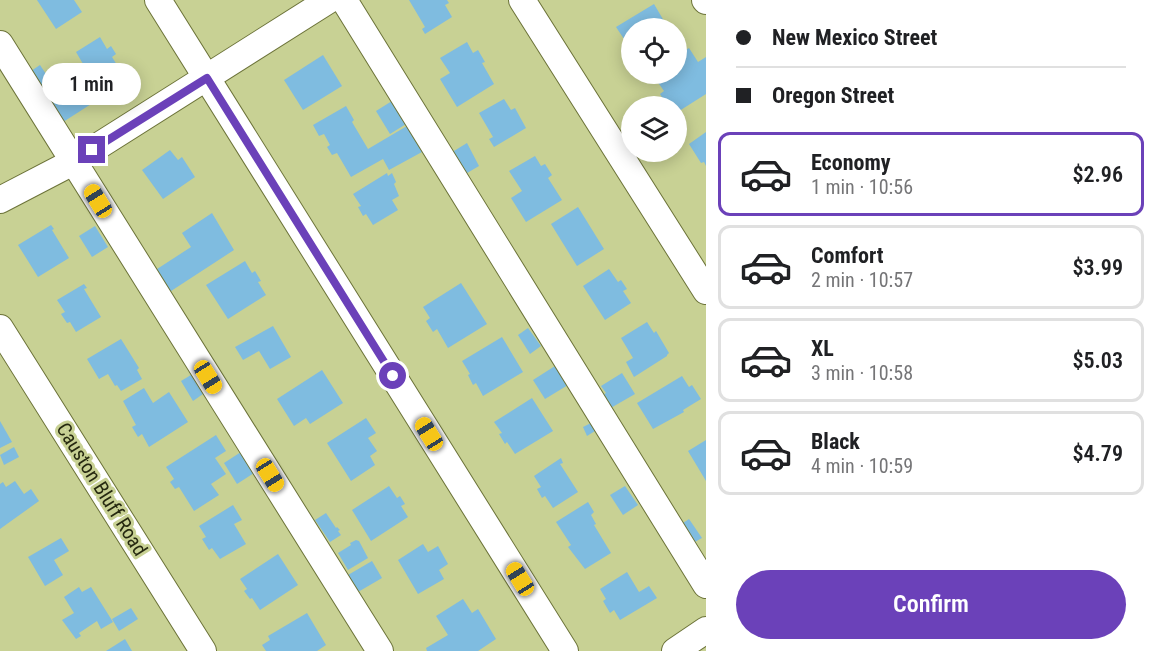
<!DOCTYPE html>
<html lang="en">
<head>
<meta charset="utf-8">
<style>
  body { margin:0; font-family:"Roboto Condensed",sans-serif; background:#f6f6f6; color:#202124; height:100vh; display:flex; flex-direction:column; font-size:22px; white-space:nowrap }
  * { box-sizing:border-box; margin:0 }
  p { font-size:20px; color:#757577 }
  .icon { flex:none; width:33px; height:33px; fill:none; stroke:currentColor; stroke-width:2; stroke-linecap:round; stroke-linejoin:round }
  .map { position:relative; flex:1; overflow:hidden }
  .sheet { display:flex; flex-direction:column; background:#fff; width:450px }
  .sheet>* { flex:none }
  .hud { display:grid; align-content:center; height:132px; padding:0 30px; background:#fff }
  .fabs { position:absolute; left:621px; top:18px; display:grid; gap:12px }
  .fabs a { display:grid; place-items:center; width:66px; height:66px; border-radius:50%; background:#fff; box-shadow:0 3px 15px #0003; font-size:30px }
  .end { position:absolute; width:27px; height:27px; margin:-14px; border:8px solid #6b41b9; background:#fff; box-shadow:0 0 0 3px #fff }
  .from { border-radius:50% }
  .bubble { position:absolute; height:42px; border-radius:21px; background:#fff; box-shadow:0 3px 15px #0003; font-size:20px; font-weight:600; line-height:42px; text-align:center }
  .car { position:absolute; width:18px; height:36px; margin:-18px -9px; border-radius:8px; box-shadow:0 0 4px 2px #0007; background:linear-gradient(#f5c518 24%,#345 0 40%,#f5c518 0 76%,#345 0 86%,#f5c518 0) }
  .hud b { display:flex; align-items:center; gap:21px; height:57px; font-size:22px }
  .hud b+b { border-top:2px solid #e0e0e0 }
  .hud i { width:15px; height:15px; background:#202124 }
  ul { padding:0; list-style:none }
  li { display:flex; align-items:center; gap:18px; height:84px; margin:0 12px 9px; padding:0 18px; border:3px solid #e0e0e0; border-radius:12px }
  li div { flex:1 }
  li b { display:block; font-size:22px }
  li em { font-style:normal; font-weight:600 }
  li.selected { border-color:#6b41b9 }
  li>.icon { width:54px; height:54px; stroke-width:1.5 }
  .cta { display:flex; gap:12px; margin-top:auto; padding:12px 30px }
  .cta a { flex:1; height:69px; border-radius:36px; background:#6b41b9; color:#fff; font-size:24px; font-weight:600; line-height:69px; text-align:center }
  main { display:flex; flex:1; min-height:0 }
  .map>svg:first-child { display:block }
  .building { fill:#7fbce0 }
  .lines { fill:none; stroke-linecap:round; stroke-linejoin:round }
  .minor-casing { stroke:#6c7339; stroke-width:28 }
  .minor { stroke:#fff; stroke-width:26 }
  .route { stroke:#6b41b9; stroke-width:8 }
  .labels { text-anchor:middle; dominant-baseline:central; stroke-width:6; stroke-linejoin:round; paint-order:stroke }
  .street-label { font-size:20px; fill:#262910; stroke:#c8d194 }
</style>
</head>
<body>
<main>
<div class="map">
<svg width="706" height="651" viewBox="0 0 706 651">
  <rect width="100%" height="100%" fill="#c8d194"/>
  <g class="building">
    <path d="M37,0H74L82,12L56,29Z"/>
    <path d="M409,0H447L449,3L445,5L452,17L425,34L422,29L425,27Z"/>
    <path d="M654,4L667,26L663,28H632V51L616,27Z"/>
    <path d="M100,37L107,49L111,46L116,54L112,57L127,81L60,124L28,73L40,65L48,77L57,71L65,83L86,69L76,52Z"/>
    <path d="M467,42L473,53L478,50L485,62L482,63L494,84L457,107L440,79L450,73L440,58Z"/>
    <path d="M689,48L698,62L706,57V94L676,113V106H673L669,100L665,102L660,94L664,91L652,74H676V56Z"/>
    <path d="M323,55L342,86L303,110L284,80Z"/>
    <path d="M504,99L511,110L515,108L526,128L494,147L489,139L493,137L479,113Z"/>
    <path d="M392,101L406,124L390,134L376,111Z"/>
    <path d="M346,106L354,120L352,122L368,149L407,126L422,152L389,170L383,159L351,177L337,153L332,155L327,147L330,145L324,134L319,136L313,125Z"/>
    <path d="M706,132V166L704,162L701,163L689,144Z"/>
    <path d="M467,143L479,166L462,176L449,154Z"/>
    <path d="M170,150L178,160L182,157L195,177L163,199L142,170Z"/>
    <path d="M535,156L541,166L545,164L552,175L548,178L562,200L526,222L511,198L522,191L509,171Z"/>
    <path d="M387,173L388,176L392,173L396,182L394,184L399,196L392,200L398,210L373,225L366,214L363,216L358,207L361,206L353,194Z"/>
    <path d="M578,207L604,249L577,266L551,224Z"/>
    <path d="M212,213L234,250L168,293L154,271L191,247L182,233Z"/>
    <path d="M51,225L54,229L52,230L69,258L38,277L18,245Z"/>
    <path d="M95,226L108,247L92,257L79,236Z"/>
    <path d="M245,261L252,273L255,271L261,281L258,282L266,295L228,319L206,285Z"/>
    <path d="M609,269L618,282L621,280L627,289L623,291L631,303L605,320L583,286Z"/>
    <path d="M461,283L487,324L448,348L437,329L433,332L426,321L430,318L423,307Z"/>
    <path d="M84,284L87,288L84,289L101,317L76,332L70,322L67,323L61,314L65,312L57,300Z"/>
    <path d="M647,322L654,333L656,331L669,353L667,355V356L634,377L626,362L633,358L621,338Z"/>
    <path d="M273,326L291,357L270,369L259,351L243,360L235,347Z"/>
    <path d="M528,328L541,346L530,354L518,335Z"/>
    <path d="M502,337L523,372L483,396L476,383L473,385L468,375L470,374L462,361Z"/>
    <path d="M121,339L139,368L137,370L142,379L121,391L117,385L115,386L108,374L99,379L87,359Z"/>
    <path d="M555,366L568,385L545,399L533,380Z"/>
    <path d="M322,370L343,403L310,424L306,418L294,426L277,399Z"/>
    <path d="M622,373L635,394L609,409L601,396L606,393L601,386Z"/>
    <path d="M191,375L203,394L193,401L181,381Z"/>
    <path d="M682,376L689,387L692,385L701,399L683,410L684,412L653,429L637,403Z"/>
    <path d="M144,388L153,403L169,392L188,422L149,447L142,434L138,437L132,427L136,425L123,401Z"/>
    <path d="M532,398L553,431L515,454L507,442L505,444L499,434L502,433L494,422Z"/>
    <path d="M366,418L376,433L368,438L377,451L370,456L375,465L351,481L327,443Z"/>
    <path d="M0,421L12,442L0,448Z"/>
    <path d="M591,423L595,431L587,436L583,427Z"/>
    <path d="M216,435L226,451L215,458L226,474L211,484L219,495L194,511L179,487L175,489L170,482L174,479L166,467Z"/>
    <path d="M706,440V481L688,451Z"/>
    <path d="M14,447L19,457L4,465L0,455Z"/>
    <path d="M241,452L254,473L237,484L224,463Z"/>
    <path d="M561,458L563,463L560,464L578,492L553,508L545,496L542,498L537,489L541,487L534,476Z"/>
    <path d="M15,481L24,494L31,489L39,501L0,529V484L3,482L6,487Z"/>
    <path d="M389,486L397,498L400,496L405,504L401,506L408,517L371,541L352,510Z"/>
    <path d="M625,486L638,505L623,515L610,495Z"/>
    <path d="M588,502L594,512L591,515L596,524L594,525L611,553L585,569L568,547L571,545L556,522Z"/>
    <path d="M233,505L242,520L234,524L246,544L220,559L212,548L209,550L202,539L206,537L199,526Z"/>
    <path d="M326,513L336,528L337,527L340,530L338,531L341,535L330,542L315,520Z"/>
    <path d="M689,519L702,538L693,543L680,525Z"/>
    <path d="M61,538L69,551L54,560L63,575L45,586L28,557Z"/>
    <path d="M356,540L359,541L368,558L348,570L338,553L351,545L350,543Z"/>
    <path d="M423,544L428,552L438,546L448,564L439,570L444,579L418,594L398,560Z"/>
    <path d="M278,554L298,585L260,610L252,598L250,599L244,591L247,589L240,579Z"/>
    <path d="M372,561L382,578L358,592L348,575Z"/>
    <path d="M627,572L639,592L649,586L657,598L620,620L614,610L610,613L603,601L606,599L600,589Z"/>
    <path d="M79,587L82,592L91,587L113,622L101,629L97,621L79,633L81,636L76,639L62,620L74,613L64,597Z"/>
    <path d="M463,599L472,613L478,609L496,639L478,651H427L426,648L448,635L436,616Z"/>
    <path d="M131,608L138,619L119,631L112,619Z"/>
    <path d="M307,613L326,645L317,651H266L262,645L270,640L268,636Z"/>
    <path d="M125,639L132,651H106Z"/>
  </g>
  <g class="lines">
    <g class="minor-casing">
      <g id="minor">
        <path d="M158,0L565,651"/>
        <path d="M344,0L706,585"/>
        <path d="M522,0L706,291"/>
        <path d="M705,0L706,1"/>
        <path d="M0,44L380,651"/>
        <path d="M0,200L73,162L329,0"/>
        <path d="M0,328L203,651"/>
        <path d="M675,651L706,630"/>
      </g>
    </g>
    <use href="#minor" class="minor"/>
  </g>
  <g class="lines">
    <path class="route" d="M92,150L207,78L393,376"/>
  </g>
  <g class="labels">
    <g class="street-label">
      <text transform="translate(102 489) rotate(58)">Causton Bluff Road</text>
    </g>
  </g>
</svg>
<div class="fabs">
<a><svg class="icon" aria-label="locate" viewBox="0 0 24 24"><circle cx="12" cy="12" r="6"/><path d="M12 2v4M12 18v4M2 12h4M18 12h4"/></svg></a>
<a><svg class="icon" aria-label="layers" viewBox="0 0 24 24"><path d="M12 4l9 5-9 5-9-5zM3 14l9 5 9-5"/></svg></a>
</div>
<i class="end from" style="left:393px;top:376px"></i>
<i class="end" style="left:92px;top:150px"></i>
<div class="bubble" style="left:42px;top:63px;width:99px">1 min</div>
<i class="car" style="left:98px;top:201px;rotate:328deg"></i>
<i class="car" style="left:208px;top:377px;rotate:148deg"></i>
<i class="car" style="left:429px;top:434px;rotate:328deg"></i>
<i class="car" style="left:270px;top:475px;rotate:148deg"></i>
<i class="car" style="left:520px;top:579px;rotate:328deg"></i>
</div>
<section class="sheet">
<div class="hud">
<b><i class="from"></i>New Mexico Street</b>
<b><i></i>Oregon Street</b>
</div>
<ul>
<li class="selected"><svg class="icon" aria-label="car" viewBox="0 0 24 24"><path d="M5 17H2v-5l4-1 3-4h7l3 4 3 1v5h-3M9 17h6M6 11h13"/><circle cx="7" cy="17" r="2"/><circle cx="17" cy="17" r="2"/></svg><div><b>Economy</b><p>1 min · 10:56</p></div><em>$2.96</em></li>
<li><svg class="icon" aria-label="car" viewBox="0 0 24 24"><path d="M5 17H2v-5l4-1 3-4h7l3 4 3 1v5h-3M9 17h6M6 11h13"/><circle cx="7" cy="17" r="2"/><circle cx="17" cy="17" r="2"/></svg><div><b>Comfort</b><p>2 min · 10:57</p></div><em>$3.99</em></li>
<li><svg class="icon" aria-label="car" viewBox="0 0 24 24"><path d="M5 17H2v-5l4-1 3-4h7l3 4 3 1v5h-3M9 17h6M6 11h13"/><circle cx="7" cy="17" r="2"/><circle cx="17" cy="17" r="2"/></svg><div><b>XL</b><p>3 min · 10:58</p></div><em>$5.03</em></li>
<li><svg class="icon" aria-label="car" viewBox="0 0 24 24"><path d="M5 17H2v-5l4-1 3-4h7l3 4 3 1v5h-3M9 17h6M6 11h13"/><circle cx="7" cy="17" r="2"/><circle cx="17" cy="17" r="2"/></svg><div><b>Black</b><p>4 min · 10:59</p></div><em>$4.79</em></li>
</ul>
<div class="cta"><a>Confirm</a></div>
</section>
</main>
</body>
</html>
